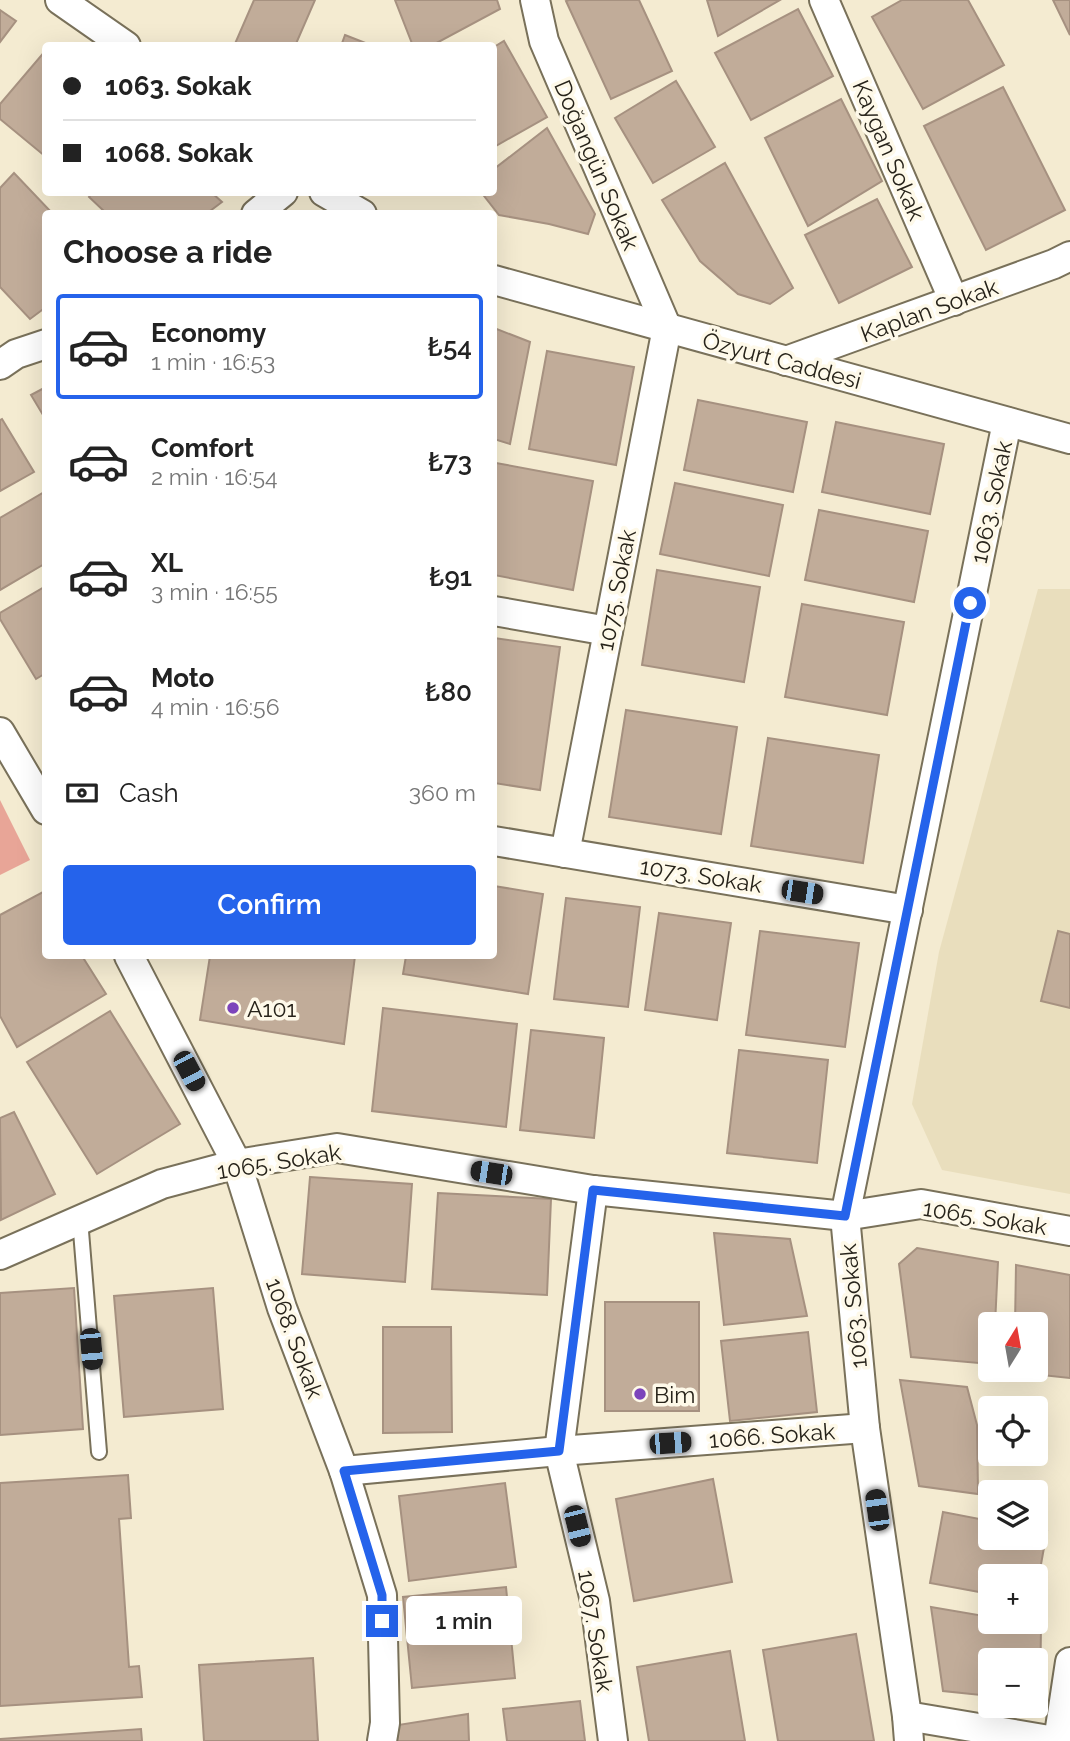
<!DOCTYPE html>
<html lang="en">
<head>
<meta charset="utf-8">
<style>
  body { margin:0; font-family:Raleway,sans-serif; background:#f6f6f6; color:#222; height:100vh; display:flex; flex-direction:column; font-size:26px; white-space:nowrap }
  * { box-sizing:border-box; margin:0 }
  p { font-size:23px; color:#767676 }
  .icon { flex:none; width:38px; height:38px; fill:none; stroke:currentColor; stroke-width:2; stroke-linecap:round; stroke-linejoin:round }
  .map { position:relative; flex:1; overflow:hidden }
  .panel { position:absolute; left:42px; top:210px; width:455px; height:749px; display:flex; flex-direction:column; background:#fff; border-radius:7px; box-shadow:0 7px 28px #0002 }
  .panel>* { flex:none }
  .hud { position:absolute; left:42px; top:42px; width:455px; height:154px; border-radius:7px; box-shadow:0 7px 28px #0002; display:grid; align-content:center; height:154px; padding:0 21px; background:#fff }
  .needle { width:46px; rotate:11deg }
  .controls { position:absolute; left:978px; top:1312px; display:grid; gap:14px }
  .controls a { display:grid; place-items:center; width:70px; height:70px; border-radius:7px; background:#fff; box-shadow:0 7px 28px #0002; font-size:35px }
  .end { position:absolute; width:32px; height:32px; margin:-16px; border:9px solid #2563eb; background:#fff; box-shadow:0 0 0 4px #fff }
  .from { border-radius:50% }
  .bubble { position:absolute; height:49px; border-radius:7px; background:#fff; box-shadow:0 7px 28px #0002; font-size:23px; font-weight:600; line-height:49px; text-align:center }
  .car { position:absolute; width:21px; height:42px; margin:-21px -10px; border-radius:9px; box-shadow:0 0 5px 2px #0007; background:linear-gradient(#222 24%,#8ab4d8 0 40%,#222 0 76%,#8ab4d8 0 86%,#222 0) }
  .hud b { display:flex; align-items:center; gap:24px; height:66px; font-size:26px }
  .hud b+b { border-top:2px solid #e0e0e0 }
  .hud i { width:18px; height:18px; background:#222 }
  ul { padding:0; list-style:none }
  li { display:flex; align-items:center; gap:21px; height:105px; margin:0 14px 10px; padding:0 7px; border:4px solid transparent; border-radius:7px }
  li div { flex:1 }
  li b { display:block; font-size:26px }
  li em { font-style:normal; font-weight:600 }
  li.selected { border-color:#2563eb }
  li>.icon { width:63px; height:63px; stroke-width:1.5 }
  h2 { padding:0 21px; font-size:32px; line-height:84px }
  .pay { display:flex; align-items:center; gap:18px; height:77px; padding:0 21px; font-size:26px }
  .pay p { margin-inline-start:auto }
  .button { display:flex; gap:14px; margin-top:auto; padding:14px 21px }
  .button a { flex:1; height:80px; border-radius:7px; background:#2563eb; color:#fff; font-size:28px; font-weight:600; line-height:80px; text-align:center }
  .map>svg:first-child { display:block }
  .built { fill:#e9debd }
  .green { fill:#e8a597 }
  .building { fill:#c1ac99; stroke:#a69180; stroke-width:2 }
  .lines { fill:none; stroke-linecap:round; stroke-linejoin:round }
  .lane-casing { stroke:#79715a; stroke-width:18 }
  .street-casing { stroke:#79715a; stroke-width:32 }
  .lane { stroke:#fff; stroke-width:14 }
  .street { stroke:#fff; stroke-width:28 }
  .route { stroke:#2563eb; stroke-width:9 }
  .poi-dot { fill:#7c44bb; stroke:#fef9e9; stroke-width:2.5 }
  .labels { text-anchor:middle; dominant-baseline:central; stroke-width:7; stroke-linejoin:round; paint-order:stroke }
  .street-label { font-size:23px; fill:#27231a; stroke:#fef9e9 }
  .poi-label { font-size:23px; fill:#27231a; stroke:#fef9e9; text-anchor:start }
</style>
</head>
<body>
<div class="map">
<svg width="1070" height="1741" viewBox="0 0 1070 1741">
  <rect width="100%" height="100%" fill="#f4ebd1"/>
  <path class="built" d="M1038,589H1070V1194L942,1170L912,1104L939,952Z"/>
  <path class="green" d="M0,800L30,860L0,875Z"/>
  <g class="building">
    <path d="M254,0H315L295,46H234Z"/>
    <path d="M395,0H497L500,9L431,46H413Z"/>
    <path d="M569,0H639L672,71L611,99L566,1Z"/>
    <path d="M707,0H780L718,36Z"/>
    <path d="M902,0H968L1004,65L923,109L872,17Z"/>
    <path d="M1053,0H1070V35Z"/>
    <path d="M798,9L833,76L751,120L715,53Z"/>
    <path d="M0,10L16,21L0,42Z"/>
    <path d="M345,35L373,46H341Z"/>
    <path d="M504,41L547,117L494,147V47Z"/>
    <path d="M46,50V157L0,119V104Z"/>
    <path d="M676,81L715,147L653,183L615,118Z"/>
    <path d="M1003,87L1065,210L986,250L924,126Z"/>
    <path d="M841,99L882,181L808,226L765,138Z"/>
    <path d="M547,128L595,214L588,234L549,224L499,215L481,192H494V169Z"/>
    <path d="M725,163L793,288L770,304L738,294L700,261L662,200Z"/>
    <path d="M14,173L53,214H46V307L30,319L0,287V188Z"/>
    <path d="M93,192H211L222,202L206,214H107L89,197Z"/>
    <path d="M877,199L912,267L839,303L805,235Z"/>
    <path d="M494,328L530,342L510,444L494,439Z"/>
    <path d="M547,351L634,367L616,465L529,449Z"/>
    <path d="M46,387V420L31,395Z"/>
    <path d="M698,400L807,422L793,492L684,470Z"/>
    <path d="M2,419L34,472L0,491V420Z"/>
    <path d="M836,422L944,444L930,514L822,492Z"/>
    <path d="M496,463L593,481L573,590L494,575V476Z"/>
    <path d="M675,483L783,505L769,576L660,554Z"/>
    <path d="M46,491V563L0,590V518Z"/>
    <path d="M819,510L928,531L914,602L805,580Z"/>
    <path d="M657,570L760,587L744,682L642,665Z"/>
    <path d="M46,586V673L36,679L0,619V613Z"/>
    <path d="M802,604L904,622L887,715L785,697Z"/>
    <path d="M494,638L560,647L540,790L494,783Z"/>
    <path d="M626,710L737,727L721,834L609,817Z"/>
    <path d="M768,738L879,755L863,863L751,846Z"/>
    <path d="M494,886L543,894L528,994L403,974L406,956H494Z"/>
    <path d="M43,892L46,896V956H82L106,994L17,1047L0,1016V915Z"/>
    <path d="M566,898L640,907L628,1007L554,999Z"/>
    <path d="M659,913L731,923L717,1020L645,1010Z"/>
    <path d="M760,931L859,943L845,1047L746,1035Z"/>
    <path d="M1058,931L1070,934V1008L1041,1001Z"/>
    <path d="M210,956H355L344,1044L200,1020Z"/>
    <path d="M383,1008L517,1024L506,1127L372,1111Z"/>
    <path d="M110,1011L180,1124L97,1174L27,1062Z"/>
    <path d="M531,1030L604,1038L594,1138L520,1130Z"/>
    <path d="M739,1050L828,1060L817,1163L727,1153Z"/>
    <path d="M14,1112L55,1194L1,1220L0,1118Z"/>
    <path d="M310,1177L412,1184L405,1282L302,1274Z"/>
    <path d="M438,1193L551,1199L547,1295L432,1289Z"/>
    <path d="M714,1233L790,1239L807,1316L724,1325Z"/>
    <path d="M917,1248L998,1262L995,1325H990V1364L911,1357L899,1264Z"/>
    <path d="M1016,1265L1070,1275V1378L1014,1372L1036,1370V1325H1015Z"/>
    <path d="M74,1288L83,1429L0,1435V1293Z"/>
    <path d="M213,1288L223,1409L124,1417L114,1296Z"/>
    <rect x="605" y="1302" width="94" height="109"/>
    <path d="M383,1327H451L452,1432L383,1433Z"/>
    <path d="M808,1332L817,1412L730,1421L721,1341Z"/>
    <path d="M900,1380L967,1387L977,1425L978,1494L919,1486Z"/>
    <path d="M128,1475L131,1518L119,1519L129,1667L139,1666L142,1697L0,1706V1483Z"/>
    <path d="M713,1479L732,1582L634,1601L616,1499Z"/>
    <path d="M505,1483L516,1567L409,1581L399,1496Z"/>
    <path d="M943,1512L990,1521V1538H1036V1529L1047,1531L1036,1592V1577H990V1594L930,1583Z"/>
    <path d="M506,1587L515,1678L412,1688L403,1597Z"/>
    <path d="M931,1607L990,1617V1622H1024L1041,1625L1040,1701H1036V1661H990V1696L943,1691Z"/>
    <path d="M856,1634L874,1741H778L763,1650Z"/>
    <path d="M730,1651L745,1741H649L637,1667Z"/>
    <path d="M313,1658L318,1741H204L199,1665Z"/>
    <path d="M580,1701L585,1741H507L503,1709Z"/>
    <path d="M468,1714L469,1741H397L398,1725Z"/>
    <path d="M141,1729L142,1741H0V1739Z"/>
  </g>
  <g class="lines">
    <g class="lane-casing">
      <path id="lane" d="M80,1219L99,1452"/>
    </g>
    <g class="street-casing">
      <g id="street">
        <path d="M60,0L126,46"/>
        <path d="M535,0L544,41L667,328L565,853"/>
        <path d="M824,0L954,301"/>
        <path d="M324,192L362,214"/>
        <path d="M256,214L283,192"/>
        <path d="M494,280L1070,439"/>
        <path d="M786,361L1054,264L1070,256"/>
        <path d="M0,365L16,354L46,344"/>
        <path d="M494,611L608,631"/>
        <path d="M0,732L46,810"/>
        <path d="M494,841L908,910"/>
        <path d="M129,956L237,1164L282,1308L344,1471L382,1595L385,1723L382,1741"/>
        <path d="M593,1190L559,1451L595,1601L613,1741"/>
        <path d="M0,1255L162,1184L237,1164L337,1148L593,1190L845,1216L921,1204L1070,1231"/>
        <path d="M344,1471L559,1451L865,1428"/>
        <path d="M907,1716L1055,1741"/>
        <path d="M909,1741L907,1716L865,1428L845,1216L1007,422"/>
        <path d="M1058,1741L1070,1662"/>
      </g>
    </g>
    <use href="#lane" class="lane"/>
    <use href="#street" class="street"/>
  </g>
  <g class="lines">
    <path class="route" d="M382,1621V1595L344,1471L559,1451L593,1190L845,1216L970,603"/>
  </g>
  <g class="poi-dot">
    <circle cx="233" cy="1008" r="7"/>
    <circle cx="640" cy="1394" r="7"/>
  </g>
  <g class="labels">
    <g class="street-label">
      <text transform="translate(889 150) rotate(67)">Kaygan Sokak</text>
      <text transform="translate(597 165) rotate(67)">Doğangün Sokak</text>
      <text transform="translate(929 310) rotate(-20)">Kaplan Sokak</text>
      <text transform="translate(782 360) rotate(15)">Özyurt Caddesi</text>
      <text transform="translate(991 502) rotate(-78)">1063. Sokak</text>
      <text transform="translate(616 590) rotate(-79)">1075. Sokak</text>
      <text transform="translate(701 875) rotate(9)">1073. Sokak</text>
      <text transform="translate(279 1161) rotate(-9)">1065. Sokak</text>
      <text transform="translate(985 1217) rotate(9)">1065. Sokak</text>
      <text transform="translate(853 1306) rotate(-95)">1063. Sokak</text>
      <text transform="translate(295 1338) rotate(70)">1068. Sokak</text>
      <text transform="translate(772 1435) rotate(-4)">1066. Sokak</text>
      <text transform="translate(596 1631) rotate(81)">1067. Sokak</text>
    </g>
    <g class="poi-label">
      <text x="247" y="1008">A101</text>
      <text x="654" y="1394">Bim</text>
    </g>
  </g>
</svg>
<div class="controls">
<a><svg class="needle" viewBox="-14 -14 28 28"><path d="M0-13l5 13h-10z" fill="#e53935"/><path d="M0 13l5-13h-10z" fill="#767676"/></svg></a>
<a><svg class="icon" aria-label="locate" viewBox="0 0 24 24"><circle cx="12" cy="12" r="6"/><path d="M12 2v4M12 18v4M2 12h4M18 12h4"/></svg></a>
<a><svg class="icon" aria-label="layers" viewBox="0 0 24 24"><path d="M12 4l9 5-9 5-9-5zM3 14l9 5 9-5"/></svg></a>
<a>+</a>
<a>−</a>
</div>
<i class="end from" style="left:970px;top:603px"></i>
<i class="end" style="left:382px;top:1621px"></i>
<div class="bubble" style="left:406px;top:1596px;width:116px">1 min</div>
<i class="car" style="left:802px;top:892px;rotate:99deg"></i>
<i class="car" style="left:189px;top:1071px;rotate:152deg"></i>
<i class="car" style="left:491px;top:1173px;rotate:279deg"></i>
<i class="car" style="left:91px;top:1349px;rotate:175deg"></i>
<i class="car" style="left:670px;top:1443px;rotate:86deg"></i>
<i class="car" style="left:877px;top:1510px;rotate:352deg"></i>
<i class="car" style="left:577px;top:1526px;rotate:166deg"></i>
<div class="hud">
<b><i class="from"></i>1063. Sokak</b>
<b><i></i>1068. Sokak</b>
</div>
<section class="panel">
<h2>Choose a ride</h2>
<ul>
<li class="selected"><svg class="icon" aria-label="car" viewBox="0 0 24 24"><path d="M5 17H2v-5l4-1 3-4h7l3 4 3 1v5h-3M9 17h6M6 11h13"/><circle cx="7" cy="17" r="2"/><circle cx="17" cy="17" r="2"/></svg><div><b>Economy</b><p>1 min · 16:53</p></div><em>₺54</em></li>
<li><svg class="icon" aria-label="car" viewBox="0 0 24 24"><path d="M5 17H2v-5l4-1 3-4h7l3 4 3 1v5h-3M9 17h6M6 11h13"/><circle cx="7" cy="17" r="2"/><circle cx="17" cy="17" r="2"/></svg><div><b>Comfort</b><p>2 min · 16:54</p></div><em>₺73</em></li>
<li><svg class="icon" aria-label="car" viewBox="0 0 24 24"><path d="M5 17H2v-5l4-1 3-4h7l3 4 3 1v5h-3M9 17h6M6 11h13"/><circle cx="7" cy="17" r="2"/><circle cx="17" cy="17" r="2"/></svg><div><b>XL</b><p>3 min · 16:55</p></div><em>₺91</em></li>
<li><svg class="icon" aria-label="car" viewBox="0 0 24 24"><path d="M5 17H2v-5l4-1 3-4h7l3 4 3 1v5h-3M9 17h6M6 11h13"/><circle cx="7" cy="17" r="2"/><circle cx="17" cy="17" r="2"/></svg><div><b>Moto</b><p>4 min · 16:56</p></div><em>₺80</em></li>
</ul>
<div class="pay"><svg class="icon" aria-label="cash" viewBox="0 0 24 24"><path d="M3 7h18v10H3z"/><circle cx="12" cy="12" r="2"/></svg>Cash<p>360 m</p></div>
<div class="button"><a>Confirm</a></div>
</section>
</div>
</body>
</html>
